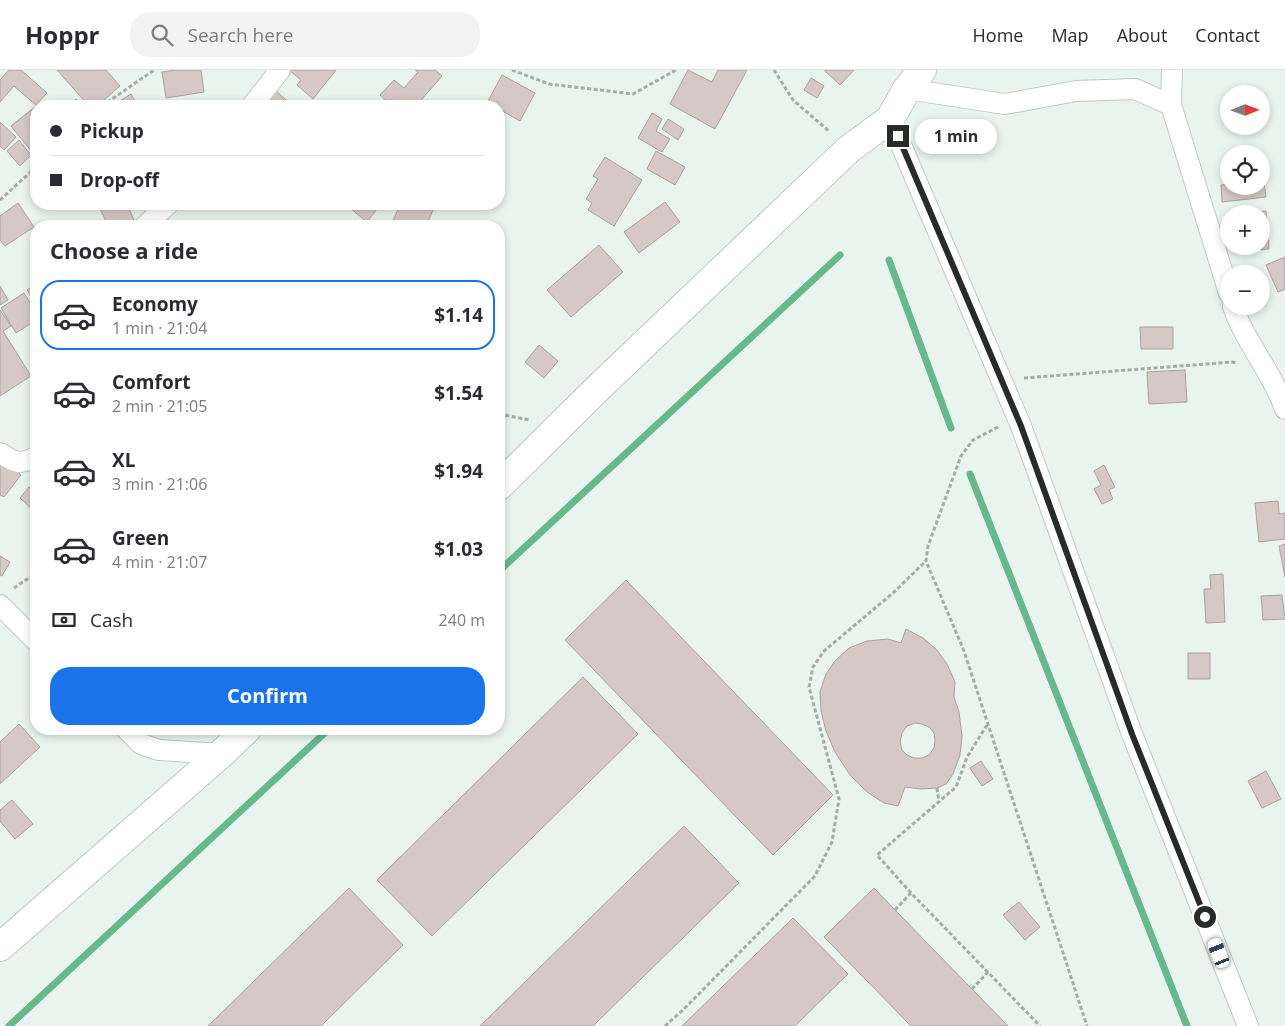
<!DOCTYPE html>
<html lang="en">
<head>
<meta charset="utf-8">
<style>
  body { margin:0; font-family:"Open Sans",sans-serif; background:#f2f2f3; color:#2b2b33; height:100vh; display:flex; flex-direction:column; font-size:19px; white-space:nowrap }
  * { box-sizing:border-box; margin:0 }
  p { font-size:16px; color:#7c7c81 }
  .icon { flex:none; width:28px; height:28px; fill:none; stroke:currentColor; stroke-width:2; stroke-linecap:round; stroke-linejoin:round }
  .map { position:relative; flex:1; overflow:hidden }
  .details { position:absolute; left:30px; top:150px; width:475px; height:515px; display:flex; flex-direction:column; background:#fff; border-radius:20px; box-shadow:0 2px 8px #0003 }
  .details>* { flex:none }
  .hud { position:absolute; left:30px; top:30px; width:475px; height:110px; border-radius:20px; box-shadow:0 2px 8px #0003; display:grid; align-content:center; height:110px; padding:0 20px; background:#fff }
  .needle { width:32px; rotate:89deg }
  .controls { position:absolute; left:1220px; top:15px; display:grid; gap:10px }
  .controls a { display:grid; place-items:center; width:50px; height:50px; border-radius:50%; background:#fff; box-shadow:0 2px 8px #0003; font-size:25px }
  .end { position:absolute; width:22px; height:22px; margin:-11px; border:6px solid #272c29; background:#fff; box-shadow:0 0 0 2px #fff }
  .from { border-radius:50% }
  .bubble { position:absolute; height:35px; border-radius:18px; background:#fff; box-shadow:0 2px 8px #0003; font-size:16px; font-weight:700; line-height:35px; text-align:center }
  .car { position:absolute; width:15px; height:30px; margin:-15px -8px; border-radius:6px; box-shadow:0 0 4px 1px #0007; background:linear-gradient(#fff 24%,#345 0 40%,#fff 0 76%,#345 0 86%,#fff 0) }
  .hud b { display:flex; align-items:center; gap:18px; height:48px; font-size:19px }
  .hud b+b { border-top:1px solid #e1e1e2 }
  .hud i { width:12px; height:12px; background:#2b2b33 }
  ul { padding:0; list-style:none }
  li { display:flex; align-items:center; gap:15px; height:70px; margin:0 10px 8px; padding:0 10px; border:2px solid transparent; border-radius:20px }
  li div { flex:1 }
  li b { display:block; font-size:19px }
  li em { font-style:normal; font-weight:700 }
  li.on { border-color:#1a73e8 }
  li>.icon { width:45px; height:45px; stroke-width:1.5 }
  h2 { padding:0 20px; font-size:22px; line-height:60px }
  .pay { display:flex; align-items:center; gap:12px; height:55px; padding:0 20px; font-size:19px }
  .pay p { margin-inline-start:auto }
  .button { display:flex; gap:10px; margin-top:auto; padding:10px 20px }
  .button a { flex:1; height:58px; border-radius:20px; background:#1a73e8; color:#fff; font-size:20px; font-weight:700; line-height:58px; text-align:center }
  header { display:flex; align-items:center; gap:30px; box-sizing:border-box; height:70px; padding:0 25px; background:#fff; border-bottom:1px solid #e1e1e2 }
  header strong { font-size:24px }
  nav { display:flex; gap:28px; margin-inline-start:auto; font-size:18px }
  .search { width:350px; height:45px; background:#f2f2f3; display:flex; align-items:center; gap:12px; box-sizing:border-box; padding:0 18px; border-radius:20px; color:#7c7c81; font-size:19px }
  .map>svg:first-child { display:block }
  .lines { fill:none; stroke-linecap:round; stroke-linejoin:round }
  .stream { stroke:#66b88d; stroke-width:7 }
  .building { fill:#d5c8c5; stroke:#ada09d; fill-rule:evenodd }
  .minor-casing { stroke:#bec9c2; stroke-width:22 }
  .secondary-casing { stroke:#bec9c2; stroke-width:30 }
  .path { stroke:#a3aca6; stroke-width:3; stroke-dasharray:4 2.5; stroke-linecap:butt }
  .minor { stroke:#fff; stroke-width:20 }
  .secondary { stroke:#fff; stroke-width:28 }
  .route { stroke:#272c29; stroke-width:6 }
</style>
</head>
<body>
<header>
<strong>Hoppr</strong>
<div class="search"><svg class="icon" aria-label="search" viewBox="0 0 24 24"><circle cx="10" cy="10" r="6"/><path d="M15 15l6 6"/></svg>Search here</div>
<nav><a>Home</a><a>Map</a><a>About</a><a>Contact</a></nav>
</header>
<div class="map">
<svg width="1285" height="956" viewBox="0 0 1285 956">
  <rect width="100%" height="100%" fill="#e8f4ed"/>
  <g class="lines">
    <g class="stream">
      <path d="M889,190L951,358"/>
      <path d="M970,404L1187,956"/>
      <path d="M499,501L840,185"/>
      <path d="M9,956L329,659"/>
    </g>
  </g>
  <g class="building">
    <path d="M9,0H21L47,23L36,35L14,16L0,32V10Z"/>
    <path d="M57,0H106L120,16L97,36H89Z"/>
    <path d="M176,0H201L204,22L166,28L162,2Z"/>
    <path d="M289,0H336L313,29L297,15L301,10Z"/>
    <path d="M415,0H435L442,6L416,36H392L380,25L394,10L404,18L418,2Z"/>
    <path d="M688,0L712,12L718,0H747L715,59L670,34Z"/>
    <path d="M824,0H854L840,15Z"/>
    <path d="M502,5L535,23L520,51L499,39V36H493L487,33Z"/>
    <path d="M811,8L824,16L817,28L804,20Z"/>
    <path d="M276,21L293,36H262Z"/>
    <path d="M131,24L138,36H124L120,31Z"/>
    <path d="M76,29L82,36H67Z"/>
    <path d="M364,31L369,36H359Z"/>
    <path d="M36,36V78L32,82L11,56Z"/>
    <path d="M652,43L662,49L656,61L670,69L662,82L638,68Z"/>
    <path d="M668,49L684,59L678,70L662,59Z"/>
    <path d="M0,52L16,67L4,80L0,76Z"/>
    <path d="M19,70L31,85L20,96L7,81Z"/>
    <path d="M656,81L685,97L675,115L647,99Z"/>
    <path d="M605,87L642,110L614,156L588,140L592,133L586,129L598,109L593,106Z"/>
    <path d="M1261,90L1266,127L1222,132L1221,115L1229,114V116H1261Z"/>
    <path d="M665,132L680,152L639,183L624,162Z"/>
    <path d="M18,133L34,157L5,176L0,170V146Z"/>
    <path d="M98,134H127L134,150L120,156H108Z"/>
    <path d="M345,134H381L367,152Z"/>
    <path d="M400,134H428L435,136L426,156H391Z"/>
    <path d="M1266,141L1269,179L1239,181V176H1261V144L1237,143Z"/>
    <path d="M599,175L623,202L571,247L547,220Z"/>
    <path d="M1285,187V219L1278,222L1266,195Z"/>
    <path d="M35,215L36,216V235L27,220Z"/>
    <path d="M0,216L8,230L0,235Z"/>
    <path d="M24,223L36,242V250L16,263L1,238Z"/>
    <path d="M0,240L11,256L3,261L31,306L0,326Z"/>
    <path d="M1140,257H1173V279H1141Z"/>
    <path d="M539,275L558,291L544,308L525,292Z"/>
    <path d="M1185,300L1187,332L1149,334L1147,302Z"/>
    <path d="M0,389L21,405L4,427L0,425Z"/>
    <path d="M1104,395L1115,417L1109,420L1113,429L1102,434L1094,419L1101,415L1094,401Z"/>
    <path d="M29,417L36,424V438L34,441L20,428Z"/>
    <path d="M1278,431L1279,444L1285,443V469L1259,472L1255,433Z"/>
    <path d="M1285,474V507L1279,476Z"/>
    <path d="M0,486L10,492L2,506L0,505Z"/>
    <path d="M1223,504L1225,552L1206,553L1204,519H1211L1210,505Z"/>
    <path d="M626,510L833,725L773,785L565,570Z"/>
    <path d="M1282,525L1285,549L1263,550L1261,526Z"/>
    <path d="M906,559L923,568L937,580L947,594L955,612L954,627L959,642L962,666L960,685L953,704L946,714L937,718L921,719L905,717L898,736L884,733L867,722L850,705L835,682L826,661L821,641L820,622L826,604L835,591L849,578L867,571L888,569L901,573ZM915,653L922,654L929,657L934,663L935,671L934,678L929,685L922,688H914L907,685L902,680L900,672L902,663L907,656Z"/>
    <rect x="1188" y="583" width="22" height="26"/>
    <path d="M583,607L638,664L432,866L377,810Z"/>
    <path d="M19,654L40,677L0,714V672Z"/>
    <path d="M58,659H69L63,664Z"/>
    <path d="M981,691L993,709L982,716L970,698Z"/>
    <path d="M1266,701L1281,729L1262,738L1248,711Z"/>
    <path d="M12,730L33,754L15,769L0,751V740Z"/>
    <path d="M684,756L739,813L593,956H480Z"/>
    <path d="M349,818L403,875L321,956H208Z"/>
    <path d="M874,818L895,840L1008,956H911L824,867Z"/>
    <path d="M1019,832L1040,857L1025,870L1003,845Z"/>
    <path d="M793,848L848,904L795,956H682Z"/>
  </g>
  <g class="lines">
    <g class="minor-casing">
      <g id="minor">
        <path d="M1172,0L1171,35L1229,223"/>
        <path d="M907,19L1005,34L1076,21L1135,19L1171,35"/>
        <path d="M252,36L280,0"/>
        <path d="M890,49L1021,356L1132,664L1248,956"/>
        <path d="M145,156L168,134"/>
        <path d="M1233,236C1244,271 1274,305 1285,339"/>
        <path d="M0,383C16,393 19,395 36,387"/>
        <path d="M0,535L36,571"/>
        <path d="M126,659L141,674L159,680L221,684"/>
      </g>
    </g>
    <g class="secondary-casing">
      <g id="secondary">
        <path d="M499,416L596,320L849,79L890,49L907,19L922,0"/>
        <path d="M0,877L221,684L247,659"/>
      </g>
    </g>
    <g class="path">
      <path d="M512,0L549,14L633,24L676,0"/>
      <path d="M774,0L793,30L830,62"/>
      <path d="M102,36L154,0"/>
      <path d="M0,130L36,97"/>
      <path d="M1024,308L1232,292L1237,293"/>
      <path d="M499,344L530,350"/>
      <path d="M998,357L973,370L961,386L928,476L926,491L964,581L1087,956"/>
      <path d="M14,518L36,503"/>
      <path d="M987,655L967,687L956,717L877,785L911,823L1040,956"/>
      <path d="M937,718L939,732"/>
      <path d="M895,840L911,823"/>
      <path d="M972,919L988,902"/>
      <path d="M665,956L684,939L815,806L832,772L839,729L809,617L813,597L824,581L893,523L926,491"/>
    </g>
    <use href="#minor" class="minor"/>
    <use href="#secondary" class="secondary"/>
  </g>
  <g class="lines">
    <path class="route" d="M898,66L1021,356L1132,664L1205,847"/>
  </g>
</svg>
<div class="controls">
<a><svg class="needle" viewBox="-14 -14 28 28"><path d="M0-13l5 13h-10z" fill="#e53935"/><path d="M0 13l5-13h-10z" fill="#7c7c81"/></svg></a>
<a><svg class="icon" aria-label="locate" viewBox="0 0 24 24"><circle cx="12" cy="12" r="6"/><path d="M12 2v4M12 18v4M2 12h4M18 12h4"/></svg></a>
<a>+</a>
<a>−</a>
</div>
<i class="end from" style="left:1205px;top:847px"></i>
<i class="end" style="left:898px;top:66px"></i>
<div class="bubble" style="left:915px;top:49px;width:82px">1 min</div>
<i class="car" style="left:1219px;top:883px;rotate:338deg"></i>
<div class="hud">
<b><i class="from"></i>Pickup</b>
<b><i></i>Drop-off</b>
</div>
<section class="details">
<h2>Choose a ride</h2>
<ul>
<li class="on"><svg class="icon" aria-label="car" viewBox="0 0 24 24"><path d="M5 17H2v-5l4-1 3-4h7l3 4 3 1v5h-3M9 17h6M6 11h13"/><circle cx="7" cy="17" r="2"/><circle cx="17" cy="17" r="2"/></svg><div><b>Economy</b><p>1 min · 21:04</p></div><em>$1.14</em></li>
<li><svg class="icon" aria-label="car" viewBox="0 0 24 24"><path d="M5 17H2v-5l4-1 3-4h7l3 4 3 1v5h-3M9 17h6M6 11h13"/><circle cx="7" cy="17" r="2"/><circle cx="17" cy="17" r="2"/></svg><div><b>Comfort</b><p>2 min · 21:05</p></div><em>$1.54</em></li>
<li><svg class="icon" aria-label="car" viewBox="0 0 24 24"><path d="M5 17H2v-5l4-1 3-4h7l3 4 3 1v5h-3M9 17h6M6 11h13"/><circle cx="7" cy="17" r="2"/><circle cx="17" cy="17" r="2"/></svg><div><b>XL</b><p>3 min · 21:06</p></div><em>$1.94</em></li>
<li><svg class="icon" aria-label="car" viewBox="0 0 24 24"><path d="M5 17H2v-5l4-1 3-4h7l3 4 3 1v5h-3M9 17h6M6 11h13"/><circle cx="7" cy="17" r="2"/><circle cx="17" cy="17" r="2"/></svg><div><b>Green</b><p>4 min · 21:07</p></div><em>$1.03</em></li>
</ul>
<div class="pay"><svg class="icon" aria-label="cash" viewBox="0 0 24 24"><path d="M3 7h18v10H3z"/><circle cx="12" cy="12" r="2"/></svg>Cash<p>240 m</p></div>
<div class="button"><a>Confirm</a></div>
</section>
</div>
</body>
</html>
